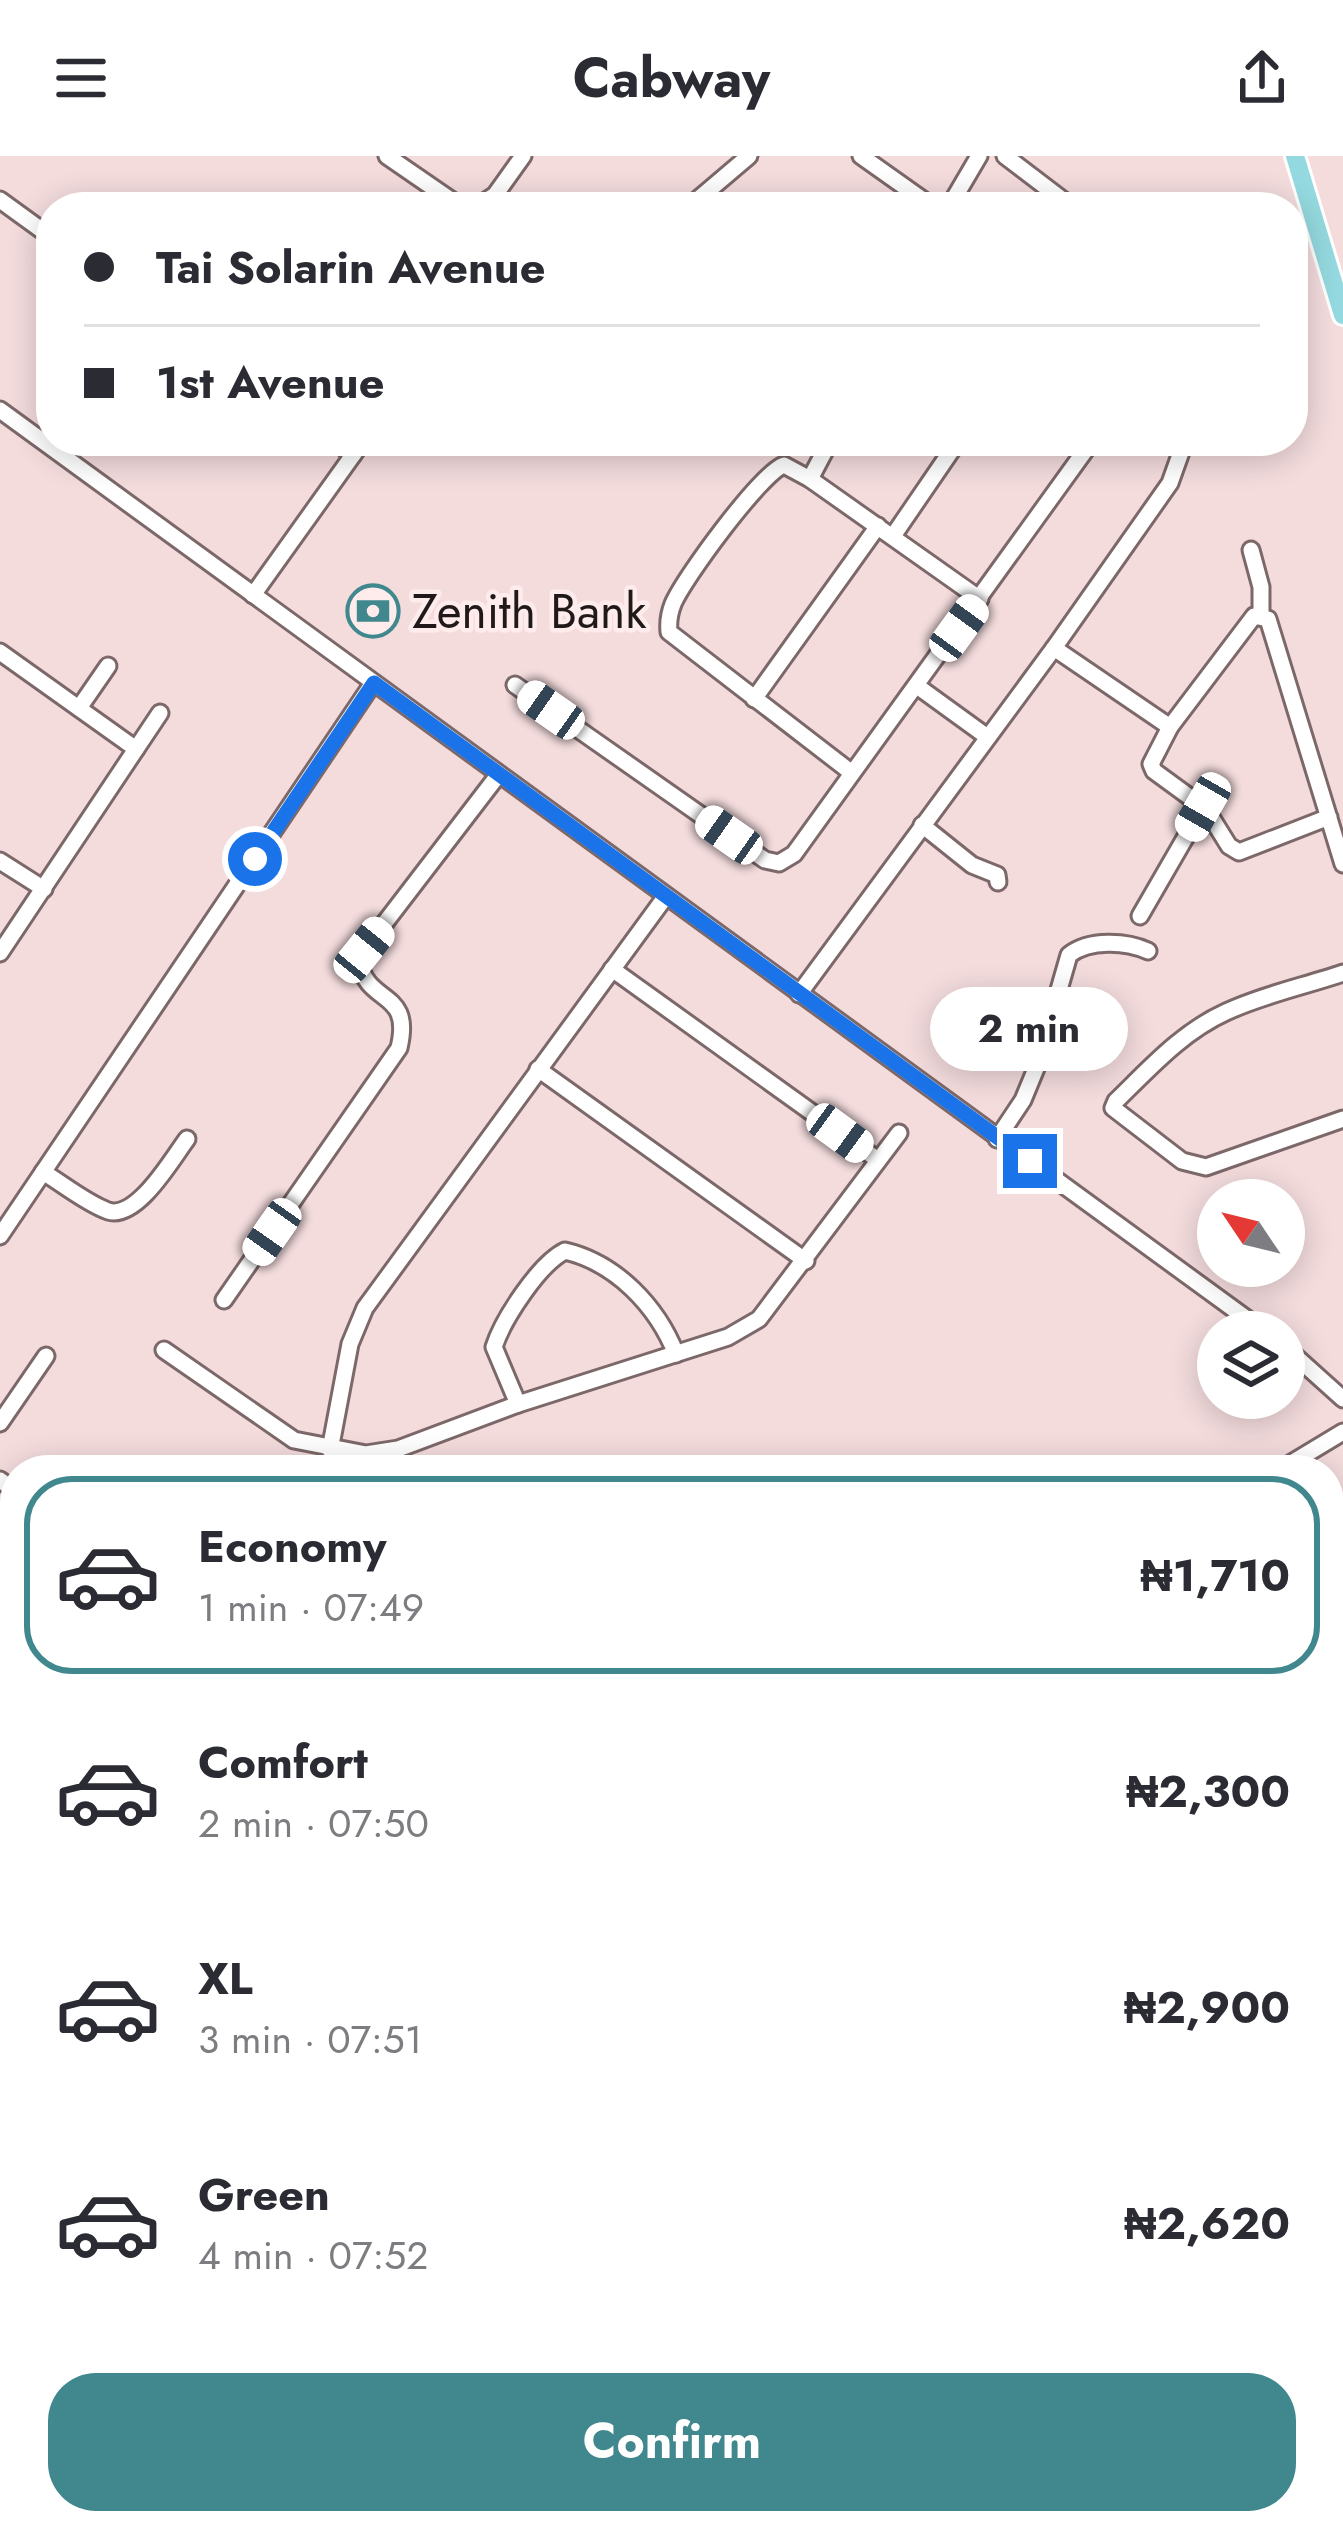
<!DOCTYPE html>
<html lang="en">
<head>
<meta charset="utf-8">
<style>
  body { margin:0; font-family:Jost,sans-serif; background:#f2f2f3; color:#2b2b33; height:100vh; display:flex; flex-direction:column; font-size:45px; white-space:nowrap }
  * { box-sizing:border-box; margin:0 }
  p { font-size:39px; color:#7c7c81 }
  .icon { flex:none; width:66px; height:66px; fill:none; stroke:currentColor; stroke-width:2; stroke-linecap:round; stroke-linejoin:round }
  .map { position:relative; flex:1; overflow:hidden }
  .details { position:absolute; left:0px; top:1299px; width:1344px; height:1080px; display:flex; flex-direction:column; background:#fff; border-radius:48px 48px 0 0; box-shadow:0 6px 30px #0003 }
  .details>* { flex:none }
  .hud { position:absolute; left:36px; top:36px; width:1272px; height:264px; border-radius:48px; box-shadow:0 6px 30px #0003; display:grid; align-content:center; height:264px; padding:0 48px; background:#fff }
  .needle { width:78px; rotate:305deg }
  .tools { position:absolute; left:1197px; top:1023px; display:grid; gap:24px }
  .tools a { display:grid; place-items:center; width:108px; height:108px; border-radius:50%; background:#fff; box-shadow:0 6px 30px #0003; font-size:60px }
  .end { position:absolute; width:54px; height:54px; margin:-27px; border:15px solid #1a73e8; background:#fff; box-shadow:0 0 0 6px #fff }
  .from { border-radius:50% }
  .bubble { position:absolute; height:84px; border-radius:42px; background:#fff; box-shadow:0 6px 30px #0003; font-size:39px; font-weight:700; line-height:84px; text-align:center }
  .car { position:absolute; width:36px; height:72px; margin:-36px -18px; border-radius:15px; box-shadow:0 0 9px 3px #0007; background:linear-gradient(#fff 24%,#345 0 40%,#fff 0 76%,#345 0 86%,#fff 0) }
  .hud b { display:flex; align-items:center; gap:42px; height:114px; font-size:45px }
  .hud b+b { border-top:3px solid #e1e1e2 }
  .hud i { width:30px; height:30px; background:#2b2b33 }
  ul { padding:21px 0 0; list-style:none }
  li { display:flex; align-items:center; gap:36px; height:198px; margin:0 24px 18px; padding:0 24px; border:6px solid transparent; border-radius:48px }
  li div { flex:1 }
  li b { display:block; font-size:45px }
  li em { font-style:normal; font-weight:700 }
  li.active { border-color:#40888e }
  li>.icon { width:108px; height:108px; stroke-width:1.5 }
  .button { display:flex; gap:24px; margin-top:auto; padding:24px 48px }
  .button a { flex:1; height:138px; border-radius:48px; background:#40888e; color:#fff; font-size:48px; font-weight:700; line-height:138px; text-align:center }
  header { display:flex; justify-content:space-between; align-items:center; height:156px; padding:0 48px; background:#fff; font-size:54px; font-weight:700 }
  .map>svg:first-child { display:block }
  .green { fill:#f6a6aa }
  .lines { fill:none; stroke-linecap:round; stroke-linejoin:round }
  .minor-casing { stroke:#7d6869; stroke-width:21 }
  .major-casing { stroke:#fff; stroke-width:24 }
  .minor { stroke:#fff; stroke-width:15 }
  .major { stroke:#94d9df; stroke-width:18 }
  .route { stroke:#1a73e8; stroke-width:15 }
  .labels { text-anchor:middle; dominant-baseline:central; stroke-width:9; stroke-linejoin:round; paint-order:stroke }
  .poi-label { font-size:48px; fill:#211919; stroke:#feebeb; text-anchor:start }
</style>
</head>
<body>
<header><svg class="icon" aria-label="menu" viewBox="0 0 24 24"><path d="M4 6h16M4 12h16M4 18h16"/></svg>Cabway<svg class="icon" aria-label="share" viewBox="0 0 24 24"><path d="M12 15V3M7 8l5-5 5 5M5 13v7h14v-7"/></svg></header>
<div class="map">
<svg width="1343" height="2379" viewBox="0 0 1343 2379">
  <rect width="100%" height="100%" fill="#f4dcdd"/>
  <path class="green" d="M1343,1407V1592L1329,1597V1409Z"/>
  <g class="lines">
    <g class="minor-casing">
      <g id="minor">
        <path d="M387,0L461,51"/>
        <path d="M861,0L933,51"/>
        <path d="M1005,0L1072,51"/>
        <path d="M0,44L51,81"/>
        <path d="M477,51L495,39L523,0"/>
        <path d="M689,51L749,0"/>
        <path d="M949,51L979,0"/>
        <path d="M0,254L1265,1176"/>
        <path d="M335,285L353,299"/>
        <path d="M810,323L830,285"/>
        <path d="M893,380L958,285"/>
        <path d="M1251,394L1261,431V458"/>
        <path d="M253,439L363,285"/>
        <path d="M1054,492L1170,571"/>
        <path d="M0,496L136,593"/>
        <path d="M515,529L765,704L779,707L794,698L1092,285"/>
        <path d="M917,530L986,580"/>
        <path d="M754,543L878,370"/>
        <path d="M79,552L108,510"/>
        <path d="M852,617L669,476C668,466 669,458 673,448C684,422 761,317 784,309L810,323L980,443"/>
        <path d="M1329,661L1239,696L1229,690L1206,653L1154,615L1151,608L1170,571L1254,460L1268,463L1343,708"/>
        <path d="M922,669L972,709L997,719L998,726"/>
        <path d="M0,705L44,733"/>
        <path d="M1140,760L1203,651"/>
        <path d="M0,797L160,557"/>
        <path d="M612,813L878,1004"/>
        <path d="M1343,817C1305,830 1262,839 1226,856C1182,876 1150,912 1116,945L1113,952L1182,1005L1206,1011L1343,963"/>
        <path d="M799,838L1054,492L1170,327L1185,285"/>
        <path d="M538,913L806,1105"/>
        <path d="M997,983L1023,944L1037,910L1069,799C1089,783 1126,785 1148,795"/>
        <path d="M43,1016C63,1028 86,1047 108,1055C137,1064 172,1003 187,983"/>
        <path d="M0,1080L373,527"/>
        <path d="M224,1144L399,892C413,833 368,850 359,806L364,794L499,618"/>
        <path d="M1284,1190L1343,1243"/>
        <path d="M164,1194L294,1284L366,1298L398,1293L518,1248L728,1181L759,1163L899,977"/>
        <path d="M518,1248L494,1191C503,1163 539,1108 565,1095C616,1107 657,1150 676,1198"/>
        <path d="M0,1267L46,1200"/>
        <path d="M330,1294L350,1188L365,1152L666,740"/>
        <path d="M1280,1314L1343,1276"/>
        <path d="M0,1324L15,1335"/>
        <path d="M1329,1606L1343,1601"/>
        <path d="M0,1681L15,1678"/>
        <path d="M1329,1776L1343,1771"/>
        <path d="M1329,1941L1343,1936"/>
        <path d="M1329,1989L1343,2023"/>
        <path d="M0,2118L15,2112"/>
        <path d="M1329,2152L1343,2151"/>
        <path d="M0,2254L15,2250"/>
        <path d="M1329,2273L1343,2272"/>
        <path d="M197,2364L217,2379"/>
        <path d="M424,2364L443,2379"/>
        <path d="M745,2364L765,2379"/>
        <path d="M1099,2364L1106,2379"/>
        <path d="M1283,2364L1290,2379"/>
        <path d="M99,2379L101,2364"/>
        <path d="M769,2379L780,2364"/>
      </g>
    </g>
    <g class="major-casing">
      <path id="major" d="M1295,0L1343,159"/>
    </g>
    <use href="#minor" class="minor"/>
    <use href="#major" class="major"/>
  </g>
  <g class="lines">
    <path class="route" d="M255,703L374,527L1030,1005"/>
  </g>
  <defs>
    <g id="bank-ring" transform="scale(2.7)"><circle r="9.5" fill="#feebeb" stroke="#40888e" stroke-width="1.5"/><path d="M-6-4H6V4H-6ZM0-2.3a2.3 2.3 0 1 0 0 4.6a2.3 2.3 0 1 0 0-4.6Z" fill="#40888e"/></g>
  </defs>
  <g fill-rule="evenodd">
    <use href="#bank-ring" x="373" y="455"/>
  </g>
  <g class="labels">
    <g class="poi-label">
      <text x="412" y="455">Zenith Bank</text>
    </g>
  </g>
</svg>
<div class="tools">
<a><svg class="needle" viewBox="-14 -14 28 28"><path d="M0-13l5 13h-10z" fill="#e53935"/><path d="M0 13l5-13h-10z" fill="#7c7c81"/></svg></a>
<a><svg class="icon" aria-label="layers" viewBox="0 0 24 24"><path d="M12 4l9 5-9 5-9-5zM3 14l9 5 9-5"/></svg></a>
</div>
<i class="end from" style="left:255px;top:703px"></i>
<i class="end" style="left:1030px;top:1005px"></i>
<div class="bubble" style="left:930px;top:831px;width:198px">2 min</div>
<i class="car" style="left:959px;top:472px;rotate:36deg"></i>
<i class="car" style="left:551px;top:554px;rotate:305deg"></i>
<i class="car" style="left:1203px;top:651px;rotate:210deg"></i>
<i class="car" style="left:729px;top:679px;rotate:305deg"></i>
<i class="car" style="left:364px;top:794px;rotate:39deg"></i>
<i class="car" style="left:840px;top:977px;rotate:126deg"></i>
<i class="car" style="left:272px;top:1076px;rotate:215deg"></i>
<div class="hud">
<b><i class="from"></i>Tai Solarin Avenue</b>
<b><i></i>1st Avenue</b>
</div>
<section class="details">
<ul>
<li class="active"><svg class="icon" aria-label="car" viewBox="0 0 24 24"><path d="M5 17H2v-5l4-1 3-4h7l3 4 3 1v5h-3M9 17h6M6 11h13"/><circle cx="7" cy="17" r="2"/><circle cx="17" cy="17" r="2"/></svg><div><b>Economy</b><p>1 min · 07:49</p></div><em>₦1,710</em></li>
<li><svg class="icon" aria-label="car" viewBox="0 0 24 24"><path d="M5 17H2v-5l4-1 3-4h7l3 4 3 1v5h-3M9 17h6M6 11h13"/><circle cx="7" cy="17" r="2"/><circle cx="17" cy="17" r="2"/></svg><div><b>Comfort</b><p>2 min · 07:50</p></div><em>₦2,300</em></li>
<li><svg class="icon" aria-label="car" viewBox="0 0 24 24"><path d="M5 17H2v-5l4-1 3-4h7l3 4 3 1v5h-3M9 17h6M6 11h13"/><circle cx="7" cy="17" r="2"/><circle cx="17" cy="17" r="2"/></svg><div><b>XL</b><p>3 min · 07:51</p></div><em>₦2,900</em></li>
<li><svg class="icon" aria-label="car" viewBox="0 0 24 24"><path d="M5 17H2v-5l4-1 3-4h7l3 4 3 1v5h-3M9 17h6M6 11h13"/><circle cx="7" cy="17" r="2"/><circle cx="17" cy="17" r="2"/></svg><div><b>Green</b><p>4 min · 07:52</p></div><em>₦2,620</em></li>
</ul>
<div class="button"><a>Confirm</a></div>
</section>
</div>
</body>
</html>
